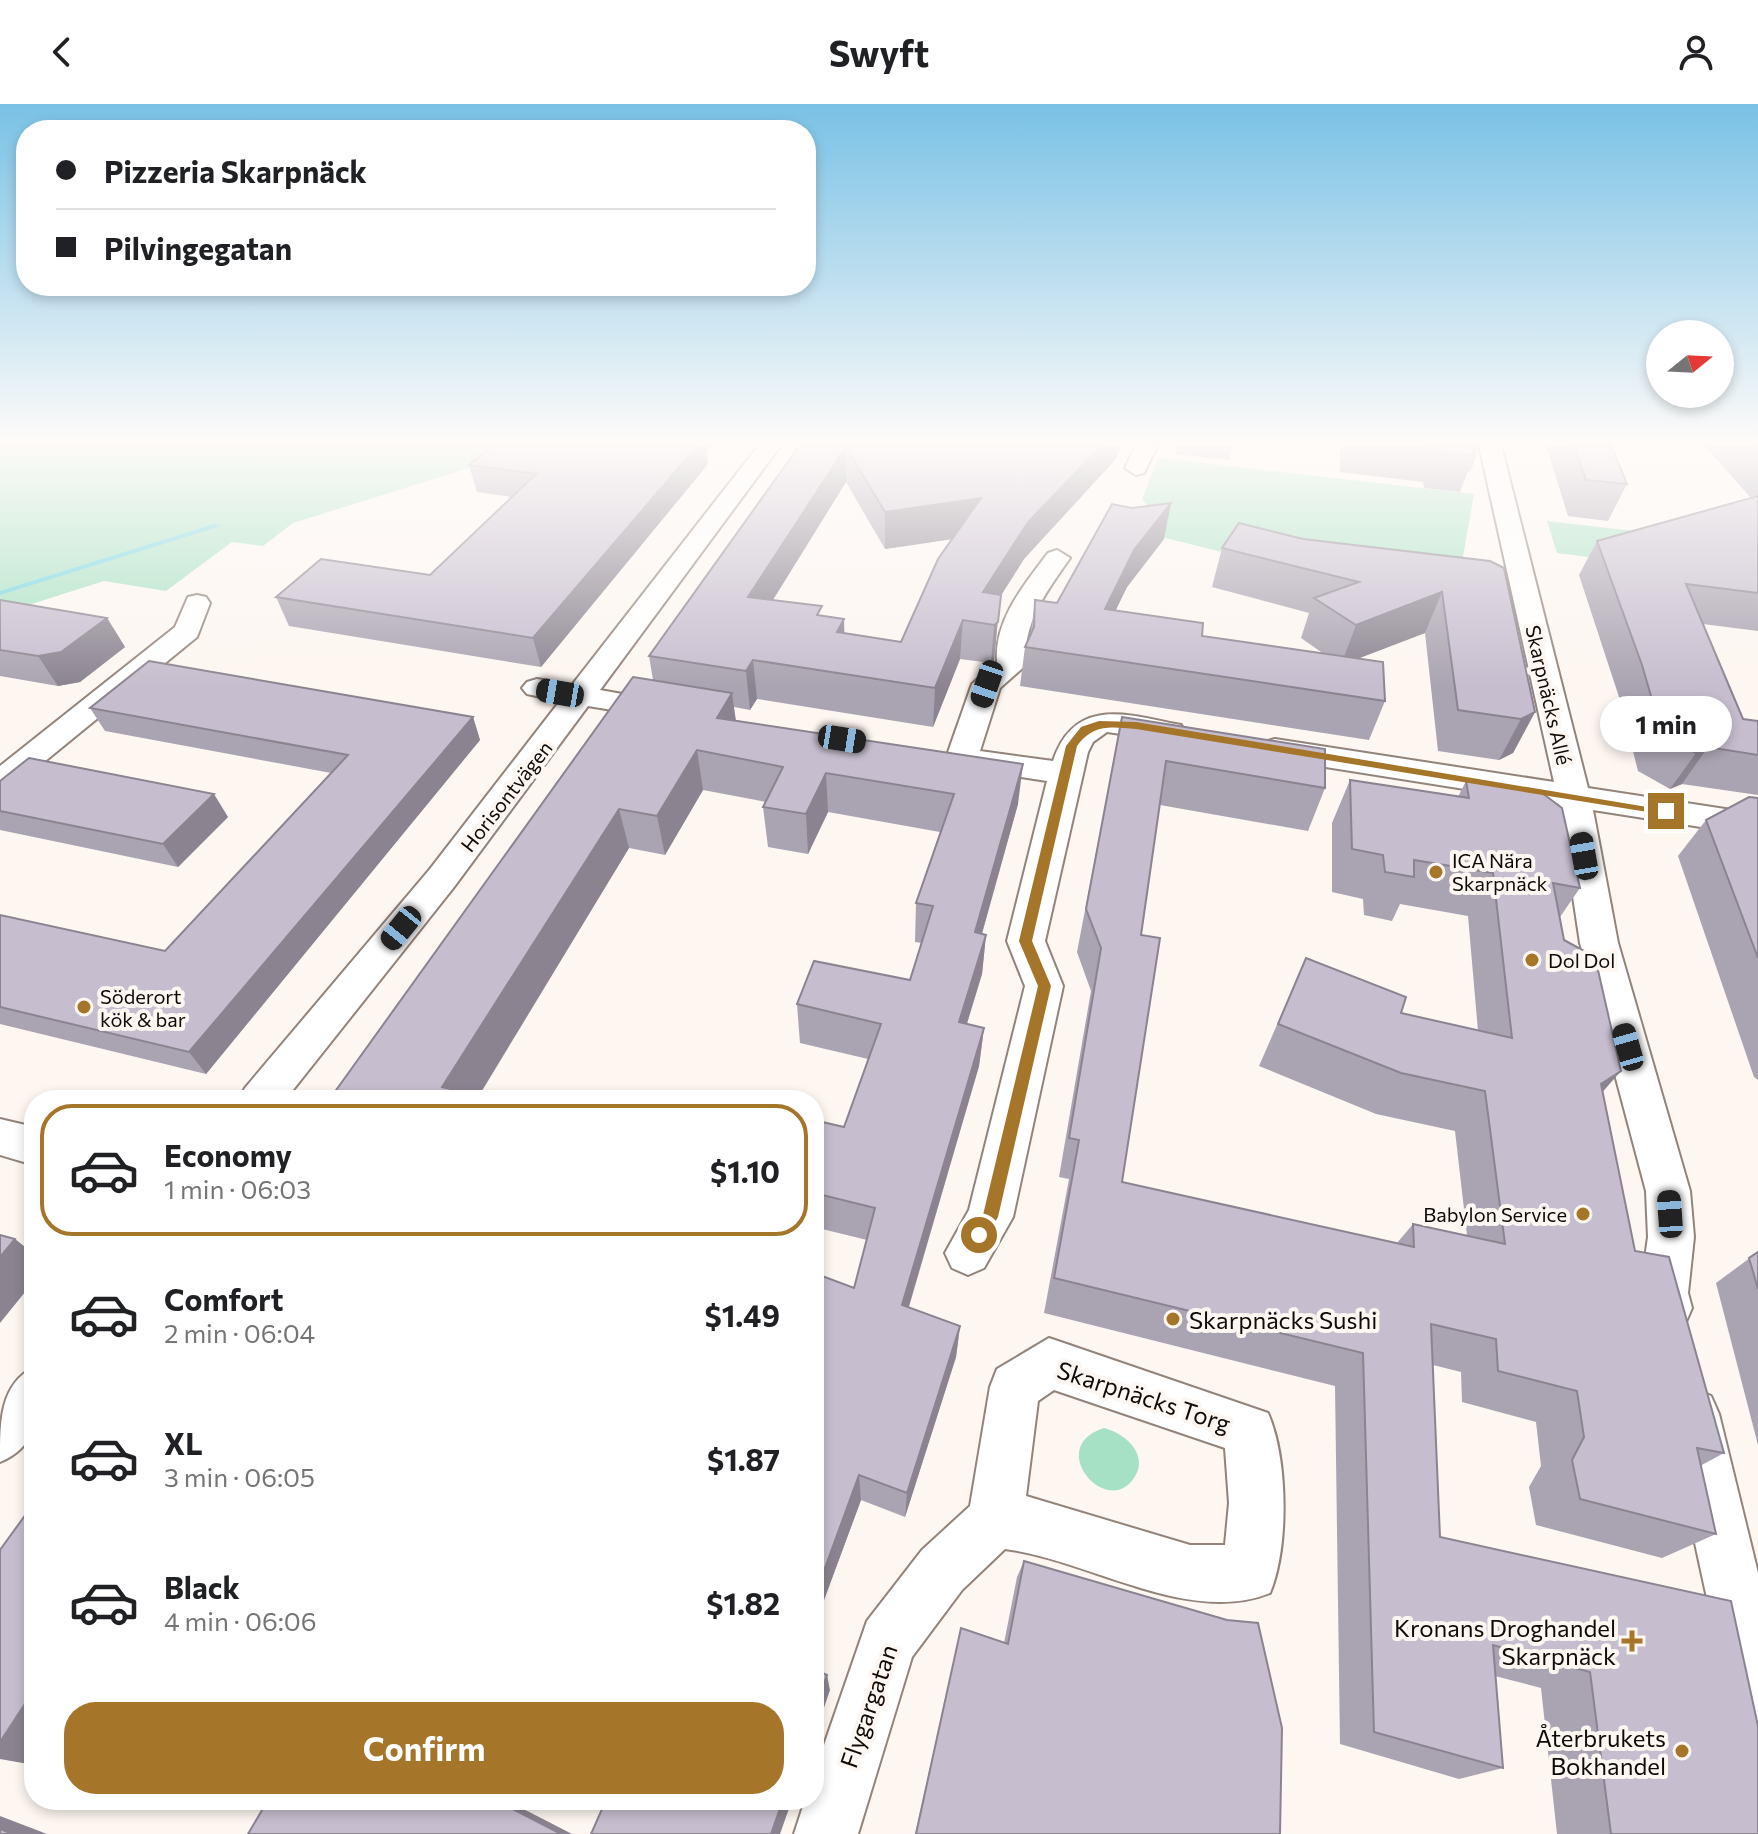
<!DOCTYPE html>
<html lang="en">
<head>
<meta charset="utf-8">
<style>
  body { margin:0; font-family:Commissioner,sans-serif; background:#f2f2f2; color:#202124; height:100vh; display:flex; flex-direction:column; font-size:30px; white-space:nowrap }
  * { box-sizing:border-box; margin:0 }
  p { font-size:26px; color:#757577 }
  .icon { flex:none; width:44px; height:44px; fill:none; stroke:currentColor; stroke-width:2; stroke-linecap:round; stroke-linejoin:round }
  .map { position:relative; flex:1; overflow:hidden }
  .sheet { position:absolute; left:24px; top:986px; width:800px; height:720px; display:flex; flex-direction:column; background:#fff; border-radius:32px; box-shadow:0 4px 12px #0003 }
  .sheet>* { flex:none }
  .guide { position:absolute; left:16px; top:16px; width:800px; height:176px; border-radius:32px; box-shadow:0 4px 12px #0003; display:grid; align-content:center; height:176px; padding:0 40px; background:#fff }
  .needle { width:52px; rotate:72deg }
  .fabs { position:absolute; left:1646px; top:216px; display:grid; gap:16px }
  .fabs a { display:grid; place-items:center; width:88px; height:88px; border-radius:50%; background:#fff; box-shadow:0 4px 12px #0003; font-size:40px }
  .end { position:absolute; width:36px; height:36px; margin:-18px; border:10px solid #a57529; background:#fff; box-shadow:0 0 0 4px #fff }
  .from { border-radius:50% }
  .bubble { position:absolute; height:56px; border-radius:28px; background:#fff; box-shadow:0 4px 12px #0003; font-size:26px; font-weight:700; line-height:56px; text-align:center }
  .car { position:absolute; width:24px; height:48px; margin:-24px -12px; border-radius:10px; box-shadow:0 0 6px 2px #0007; background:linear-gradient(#222 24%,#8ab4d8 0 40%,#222 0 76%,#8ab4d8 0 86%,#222 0) }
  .guide b { display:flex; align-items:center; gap:28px; height:76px; font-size:30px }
  .guide b+b { border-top:2px solid #e0e0e0 }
  .guide i { width:20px; height:20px; background:#202124 }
  ul { padding:14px 0 0; list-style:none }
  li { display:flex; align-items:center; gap:24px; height:132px; margin:0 16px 12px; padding:0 24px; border:4px solid transparent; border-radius:32px }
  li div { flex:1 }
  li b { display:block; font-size:30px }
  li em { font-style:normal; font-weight:700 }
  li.selected { border-color:#a57529 }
  li>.icon { width:72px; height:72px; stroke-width:1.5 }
  .action { display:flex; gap:16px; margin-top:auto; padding:16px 40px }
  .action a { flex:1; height:92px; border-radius:32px; background:#a57529; color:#fff; font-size:32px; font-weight:700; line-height:92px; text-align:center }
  header { display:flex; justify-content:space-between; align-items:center; height:104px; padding:0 40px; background:#fff; font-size:36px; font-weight:700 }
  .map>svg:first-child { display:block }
  .green { fill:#a7e1c3 }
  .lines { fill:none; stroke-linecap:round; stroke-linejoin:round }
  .stream { fill:#72d5e0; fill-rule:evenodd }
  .street-casing { stroke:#938379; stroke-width:4 }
  .street { fill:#fff; fill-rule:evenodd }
  .wall { fill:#aaa3b1; fill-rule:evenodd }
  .shaded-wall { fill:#8b8490 }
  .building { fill:#c6bdce; stroke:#8b8490; stroke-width:2; fill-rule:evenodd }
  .route { fill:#a57529 }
  .poi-dot { fill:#a57529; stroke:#fdf6f1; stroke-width:3 }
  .labels { text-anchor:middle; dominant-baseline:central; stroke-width:8; stroke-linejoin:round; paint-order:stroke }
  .street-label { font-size:20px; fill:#100a07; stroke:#fdf6f1 }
  .poi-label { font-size:20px; fill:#100a07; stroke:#fdf6f1; text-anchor:start }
  .near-poi-label { font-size:24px; fill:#100a07; stroke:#fdf6f1; text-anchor:end }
  .near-street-label { font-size:24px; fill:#100a07; stroke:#fdf6f1 }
</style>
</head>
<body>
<header><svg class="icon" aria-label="back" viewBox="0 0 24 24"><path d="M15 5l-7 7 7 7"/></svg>Swyft<svg class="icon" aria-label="person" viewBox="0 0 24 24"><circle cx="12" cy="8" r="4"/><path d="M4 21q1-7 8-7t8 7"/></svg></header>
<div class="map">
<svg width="1758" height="1730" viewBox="0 0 1758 1730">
  <rect width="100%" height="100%" fill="#fdf6f1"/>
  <g class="green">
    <path d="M0,341H543L293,419L263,442L232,438L166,487L104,477L0,510Z"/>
    <path d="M1158,354L1474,390L1457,487L1295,466L1149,430L1157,412L1142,395Z"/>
    <path d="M1547,417L1758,441V474L1557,449Z"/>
    <path d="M1104,1324C1125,1329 1150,1351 1134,1374C1107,1415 1044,1343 1104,1324Z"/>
  </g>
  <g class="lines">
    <path class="stream" d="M214,420L221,422L0,491V487Z"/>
    <g class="street-casing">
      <g id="street">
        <path d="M759,341H781L600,586L678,600L682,606L678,612L667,615L588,602L454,783L285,996H239L245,984L430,765L560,597L527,590L522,584L527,578L537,575L572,581Z"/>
        <path d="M1136,341H1158L1144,369L1136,371L1125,364Z"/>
        <path d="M1479,341H1501L1588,684L1758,710V732L1593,706L1618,839L1690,1087L1694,1133L1688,1189L1692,1204L1685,1220L1668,1227L1651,1220L1640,1189L1648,1133L1646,1087L1580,839L1559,700L1275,655L1264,652L1259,645L1264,638L1275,635L1554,678Z"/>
        <path d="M1057,446L1070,454C1047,487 1022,519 1026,561L1000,584L980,647L1053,657C1073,597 1120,608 1170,619L1181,621L1185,628L1181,635L1170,637L1107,628L1093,638L1088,648L1045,837L1063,882L1013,1113L984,1164L968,1171L952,1164L945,1149L969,1106L1025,882L1007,837L1047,677L962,664L951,661L946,654L972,580L997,558C994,516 1024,481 1048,449Z"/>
        <path d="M197,491L206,493L210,499L197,533L11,685L0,688V662L175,523L188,493Z"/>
        <path d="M0,1015L34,1023V1061L0,1051Z"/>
        <path d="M1049,1234L1268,1309C1288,1355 1289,1443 1270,1489C1189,1522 1087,1455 1005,1445L962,1486L912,1553L858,1730H794L805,1696H814V1670L867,1517L922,1446L970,1402L990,1283L997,1265ZM1054,1286L1225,1344L1229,1399L1225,1441H1190L1026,1392L1038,1297Z"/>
        <path d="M34,1263C34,1304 45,1339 0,1358C0,1316 0,1281 34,1263Z"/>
        <path d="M1693,1284L1711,1292L1719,1310L1758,1469V1621L1737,1612L1728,1591L1667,1310L1675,1292Z"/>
      </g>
    </g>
    <use href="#street" class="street"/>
  </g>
  <g class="wall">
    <path d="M494,341H711L706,347L708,360L541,563L289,522L276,493L430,471L511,393L477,388L469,361Z"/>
    <path d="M800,341H1123L1114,357L1024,455L1000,493L994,557L991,559L960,555L933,623L757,595L750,606L734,603L736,616L1018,700L982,830L986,831L982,870L967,920L984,924L979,962L909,1203L960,1222L956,1253L905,1413L861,1396L814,1523V1169L854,1184L867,1136L814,1123V1016L844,1023L868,955L800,939L797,900L910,876L922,839L915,838L916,799L940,728L828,708L808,750L768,743L763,703L766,698L703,686L665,751L629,744L479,992L329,996L653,576L649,552ZM846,378L885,445L953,435L901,538L844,529V515L823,512L773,496Z"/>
    <path d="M1176,341H1233L1229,356L1175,350Z"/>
    <path d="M1340,341H1481L1470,368L1468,367L1460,388L1424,384L1423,378L1340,368Z"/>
    <path d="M1546,341H1611L1627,380L1608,417L1568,412Z"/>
    <path d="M1704,341H1758V527L1703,520L1743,615L1758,617V691L1682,680L1670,685L1638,667L1620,596L1579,471L1597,437L1751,394Z"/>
    <path d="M1164,435L1127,483L1115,507L1202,532L1324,550L1301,534L1309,509L1212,483L1222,444L1303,435L1490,457L1535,608L1513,649L1499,656L1438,647L1425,529L1357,555L1385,597L1369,636L1020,582L1025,543L1031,528L1035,496L1057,499Z"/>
    <path d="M0,496L107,514L125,543L80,578L58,582L0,572Z"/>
    <path d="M90,604L473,613L480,636L206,970L0,920V811L165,847L331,669L105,627Z"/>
    <path d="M1122,613L1325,684L1308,727L1160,701L1141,831L1122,1078L1397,1139L1413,1120L1467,1131L1455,1027L1376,1010L1259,962L1306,854L1401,909L1478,927L1468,812L1400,800L1392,817L1364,811L1363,795L1332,788V719L1350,676L1458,693L1466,677L1580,784L1560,813L1564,836L1603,988L1635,1147L1724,1349L1700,1362L1716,1430L1662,1454L1536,1421L1529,1383L1541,1362L1536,1318L1462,1298L1461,1268L1433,1261L1440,1433L1731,1497L1758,1730H1557L1541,1584L1495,1572L1503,1664L1459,1675L1340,1640L1335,1282L1044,1209L1069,1075L1059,1073L1091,887L1077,848Z"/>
    <path d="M0,677L228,713L178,763L0,726Z"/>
    <path d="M1758,694V976L1754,973L1678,752L1706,716Z"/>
    <path d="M1758,1148V1341L1716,1179Z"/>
    <path d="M1024,1457L1280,1730H915L961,1524L1004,1539L1017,1473Z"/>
  </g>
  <g class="shaded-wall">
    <path d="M695,341H711L706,347L708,360L541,563L533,534Z"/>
    <path d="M1102,341H1123L1114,357L1024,455L1000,493L994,557L991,559L994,521L983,488L1028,418Z"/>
    <path d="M846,343V378L751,531L748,493Z"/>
    <path d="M981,394L979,431L885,445V408Z"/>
    <path d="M1171,399L1164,435L1127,483L1098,543L1105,505L1134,446Z"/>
    <path d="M1442,488L1425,529L1341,561L1356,521Z"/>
    <path d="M107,514L125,543L80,578L58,582L38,552Z"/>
    <path d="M844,515L845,554L837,528Z"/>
    <path d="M963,516L960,555L933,623L935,584Z"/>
    <path d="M753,556L757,595L750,606L746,567Z"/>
    <path d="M732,589L737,628L723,653L717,614Z"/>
    <path d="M1535,608L1513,649L1499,656L1521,615Z"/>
    <path d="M473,613L480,636L206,970L189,948Z"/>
    <path d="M1708,643L1682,680L1670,685L1696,649Z"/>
    <path d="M697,646L703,686L665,751L657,712Z"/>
    <path d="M1023,660L1018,700L971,868L975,828Z"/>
    <path d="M826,669L828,708L808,750L806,710Z"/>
    <path d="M214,690L228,713L178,763L163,740Z"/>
    <path d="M619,705L629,744L476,996L442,983Z"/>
    <path d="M986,831L982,870L955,957L959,918Z"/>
    <path d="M984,924L979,962L900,1232L902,1201Z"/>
    <path d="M1621,967L1585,1008L1601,980Z"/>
    <path d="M15,1135L34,1150V1177L0,1219V1153Z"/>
    <path d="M960,1222L956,1253L905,1413L907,1389Z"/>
    <path d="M859,1371L861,1396L814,1523V1494Z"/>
    <path d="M827,1571L830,1586L814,1633V1608Z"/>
    <path d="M34,1586V1661L0,1655V1638Z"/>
    <path d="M495,1696H506L572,1730H561Z"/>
    <path d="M783,1696H792L780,1730H771Z"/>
    <path d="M0,1712L47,1730H12L0,1725Z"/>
  </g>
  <g class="building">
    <path d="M494,341H698L533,534L276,493L321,455L430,471L536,370L469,361Z"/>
    <path d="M800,341H1102L1028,418L983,488L1001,491L998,518L994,521L963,516L935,584L753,556L746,567L649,552ZM846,343L885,408L981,394L938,455L901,538L837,528L844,515L817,511L822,502L748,493Z"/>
    <path d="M1431,341H1472L1474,351L1438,348L1437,341Z"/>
    <path d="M1574,341H1611L1627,380L1586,376Z"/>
    <path d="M1758,392V489L1686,480L1743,615L1758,617V651L1708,643L1696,649L1662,630L1642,561L1597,437Z"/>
    <path d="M1171,399L1134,446L1105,505L1203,519L1202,532L1383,558L1385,597L1025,543L1034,523L1035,496L1057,499L1112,400L1132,404Z"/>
    <path d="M1239,419L1303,435L1490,457L1504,464L1535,608L1521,615L1458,606L1442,488L1356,521L1314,494L1359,478L1222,444Z"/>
    <path d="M0,496L107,514L61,548L38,552L0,546Z"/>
    <path d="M149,557L473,613L189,948L0,903V811L165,847L348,651L90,604Z"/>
    <path d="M633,573L732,589L717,614L1023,660L975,828L986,831L959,918L984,924L902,1201L960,1222L907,1389L859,1371L814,1494V1169L854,1184L875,1104L814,1089V1016L844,1023L881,920L797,900L814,857L910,876L933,802L916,799L954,690L826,669L806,710L763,703L783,663L697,646L657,712L619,705L442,983L497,996H329Z"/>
    <path d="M1122,613L1325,645V684L1166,657L1141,831L1160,834L1122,1078L1414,1143L1413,1120L1505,1140L1485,987L1401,969L1278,920L1306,854L1406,893L1401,909L1512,934L1493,769L1414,756V773L1385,768L1383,751L1352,745L1350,676L1469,694L1466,677L1542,689L1562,704L1580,784L1553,779L1564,836L1595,853L1621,967L1601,980L1635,1147L1669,1153L1724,1349L1697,1344L1716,1430L1580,1395L1572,1356L1584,1333L1577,1287L1498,1267L1496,1235L1431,1220L1440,1433L1731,1497L1758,1622V1730H1611L1590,1568L1493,1541L1503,1664L1374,1628L1363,1249L1054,1174L1079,1036L1069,1034L1101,844L1086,805Z"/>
    <path d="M29,654L214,690L163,740L0,707V677Z"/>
    <path d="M1749,693L1758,694V854L1706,716Z"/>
    <path d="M0,1131L15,1135L0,1153Z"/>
    <path d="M1758,1148V1185L1749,1154Z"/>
    <path d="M34,1399V1586L0,1638V1446Z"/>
    <path d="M1024,1457L1227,1516L1258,1519L1282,1624L1280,1730H916L961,1524L1008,1540Z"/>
    <path d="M814,1565L827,1571L814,1608Z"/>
    <path d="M268,1696H495L561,1730H248Z"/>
    <path d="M606,1696H783L771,1730H591Z"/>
    <path d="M0,1725L12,1730H0Z"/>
  </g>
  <linearGradient id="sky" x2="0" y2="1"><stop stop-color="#79c1e5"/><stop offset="0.58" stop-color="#fefbf9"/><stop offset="1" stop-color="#fefbf9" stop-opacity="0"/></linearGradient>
  <rect width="1758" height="583" fill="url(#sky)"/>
  <path class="route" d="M1099,617L1136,618L1671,707L1666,711L1136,625C1109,623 1094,620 1077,642L1032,837L1051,882L998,1113L985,1136L979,1138L971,1131L983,1111L1038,882L1019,837L1066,642L1081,623Z"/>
  <g class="poi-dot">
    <circle cx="1436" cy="768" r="8"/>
    <circle cx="1532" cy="856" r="8"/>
    <circle cx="84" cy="903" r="8"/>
    <circle cx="1583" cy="1110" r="8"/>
    <circle cx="1173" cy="1215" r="8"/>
    <path d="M1628 1525h8v8h8v8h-8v8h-8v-8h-8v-8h8z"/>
    <circle cx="1682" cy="1647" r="8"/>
  </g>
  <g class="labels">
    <g class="street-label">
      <text transform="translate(1549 591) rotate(77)">Skarpnäcks Allé</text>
      <text transform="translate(506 692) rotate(-52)">Horisontvägen</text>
    </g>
    <g class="poi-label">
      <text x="1452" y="756">ICA Nära<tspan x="1452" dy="23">Skarpnäck</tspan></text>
      <text x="1548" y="856">Dol Dol</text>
      <text x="100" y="892">Söderort<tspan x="100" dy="23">kök &amp; bar</tspan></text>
      <text x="1567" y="1110" text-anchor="end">Babylon Service</text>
    </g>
    <g class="near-poi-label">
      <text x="1189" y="1215" text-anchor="start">Skarpnäcks Sushi</text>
      <text x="1616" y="1523">Kronans Droghandel<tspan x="1616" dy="28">Skarpnäck</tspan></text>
      <text x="1666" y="1633">Återbrukets<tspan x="1666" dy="28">Bokhandel</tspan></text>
    </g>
    <g class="near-street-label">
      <text transform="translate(1144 1292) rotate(18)">Skarpnäcks Torg</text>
      <text transform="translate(868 1602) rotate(-71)">Flygargatan</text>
    </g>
  </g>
</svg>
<div class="fabs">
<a><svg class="needle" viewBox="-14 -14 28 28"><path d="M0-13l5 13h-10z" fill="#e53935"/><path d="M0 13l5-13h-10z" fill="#757577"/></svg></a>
</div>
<i class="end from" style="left:979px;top:1131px"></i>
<i class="end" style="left:1666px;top:707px"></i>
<div class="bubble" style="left:1600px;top:592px;width:132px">1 min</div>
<i class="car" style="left:987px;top:580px;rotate:199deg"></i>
<i class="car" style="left:560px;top:589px;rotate:280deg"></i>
<i class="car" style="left:842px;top:635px;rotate:99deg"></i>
<i class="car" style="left:1584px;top:752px;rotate:350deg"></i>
<i class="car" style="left:401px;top:824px;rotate:219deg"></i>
<i class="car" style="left:1628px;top:943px;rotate:344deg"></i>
<i class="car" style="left:1670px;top:1110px;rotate:356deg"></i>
<div class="guide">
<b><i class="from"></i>Pizzeria Skarpnäck</b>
<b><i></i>Pilvingegatan</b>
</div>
<section class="sheet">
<ul>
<li class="selected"><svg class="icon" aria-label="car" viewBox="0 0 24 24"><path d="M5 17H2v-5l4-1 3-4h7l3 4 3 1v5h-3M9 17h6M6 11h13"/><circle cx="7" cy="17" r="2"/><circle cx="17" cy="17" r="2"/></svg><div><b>Economy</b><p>1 min · 06:03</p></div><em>$1.10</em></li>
<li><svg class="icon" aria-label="car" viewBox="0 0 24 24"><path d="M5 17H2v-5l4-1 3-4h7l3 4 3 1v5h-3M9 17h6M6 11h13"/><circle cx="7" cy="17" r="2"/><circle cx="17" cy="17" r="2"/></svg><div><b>Comfort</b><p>2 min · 06:04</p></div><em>$1.49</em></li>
<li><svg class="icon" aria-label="car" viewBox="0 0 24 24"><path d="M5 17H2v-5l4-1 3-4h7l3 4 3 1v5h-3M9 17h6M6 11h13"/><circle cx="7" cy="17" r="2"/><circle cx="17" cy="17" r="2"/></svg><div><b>XL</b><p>3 min · 06:05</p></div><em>$1.87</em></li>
<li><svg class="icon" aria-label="car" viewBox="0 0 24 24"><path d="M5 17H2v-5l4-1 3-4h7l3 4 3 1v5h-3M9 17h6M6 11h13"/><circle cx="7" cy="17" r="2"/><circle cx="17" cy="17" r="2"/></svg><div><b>Black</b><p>4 min · 06:06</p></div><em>$1.82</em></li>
</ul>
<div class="action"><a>Confirm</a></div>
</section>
</div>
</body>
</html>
